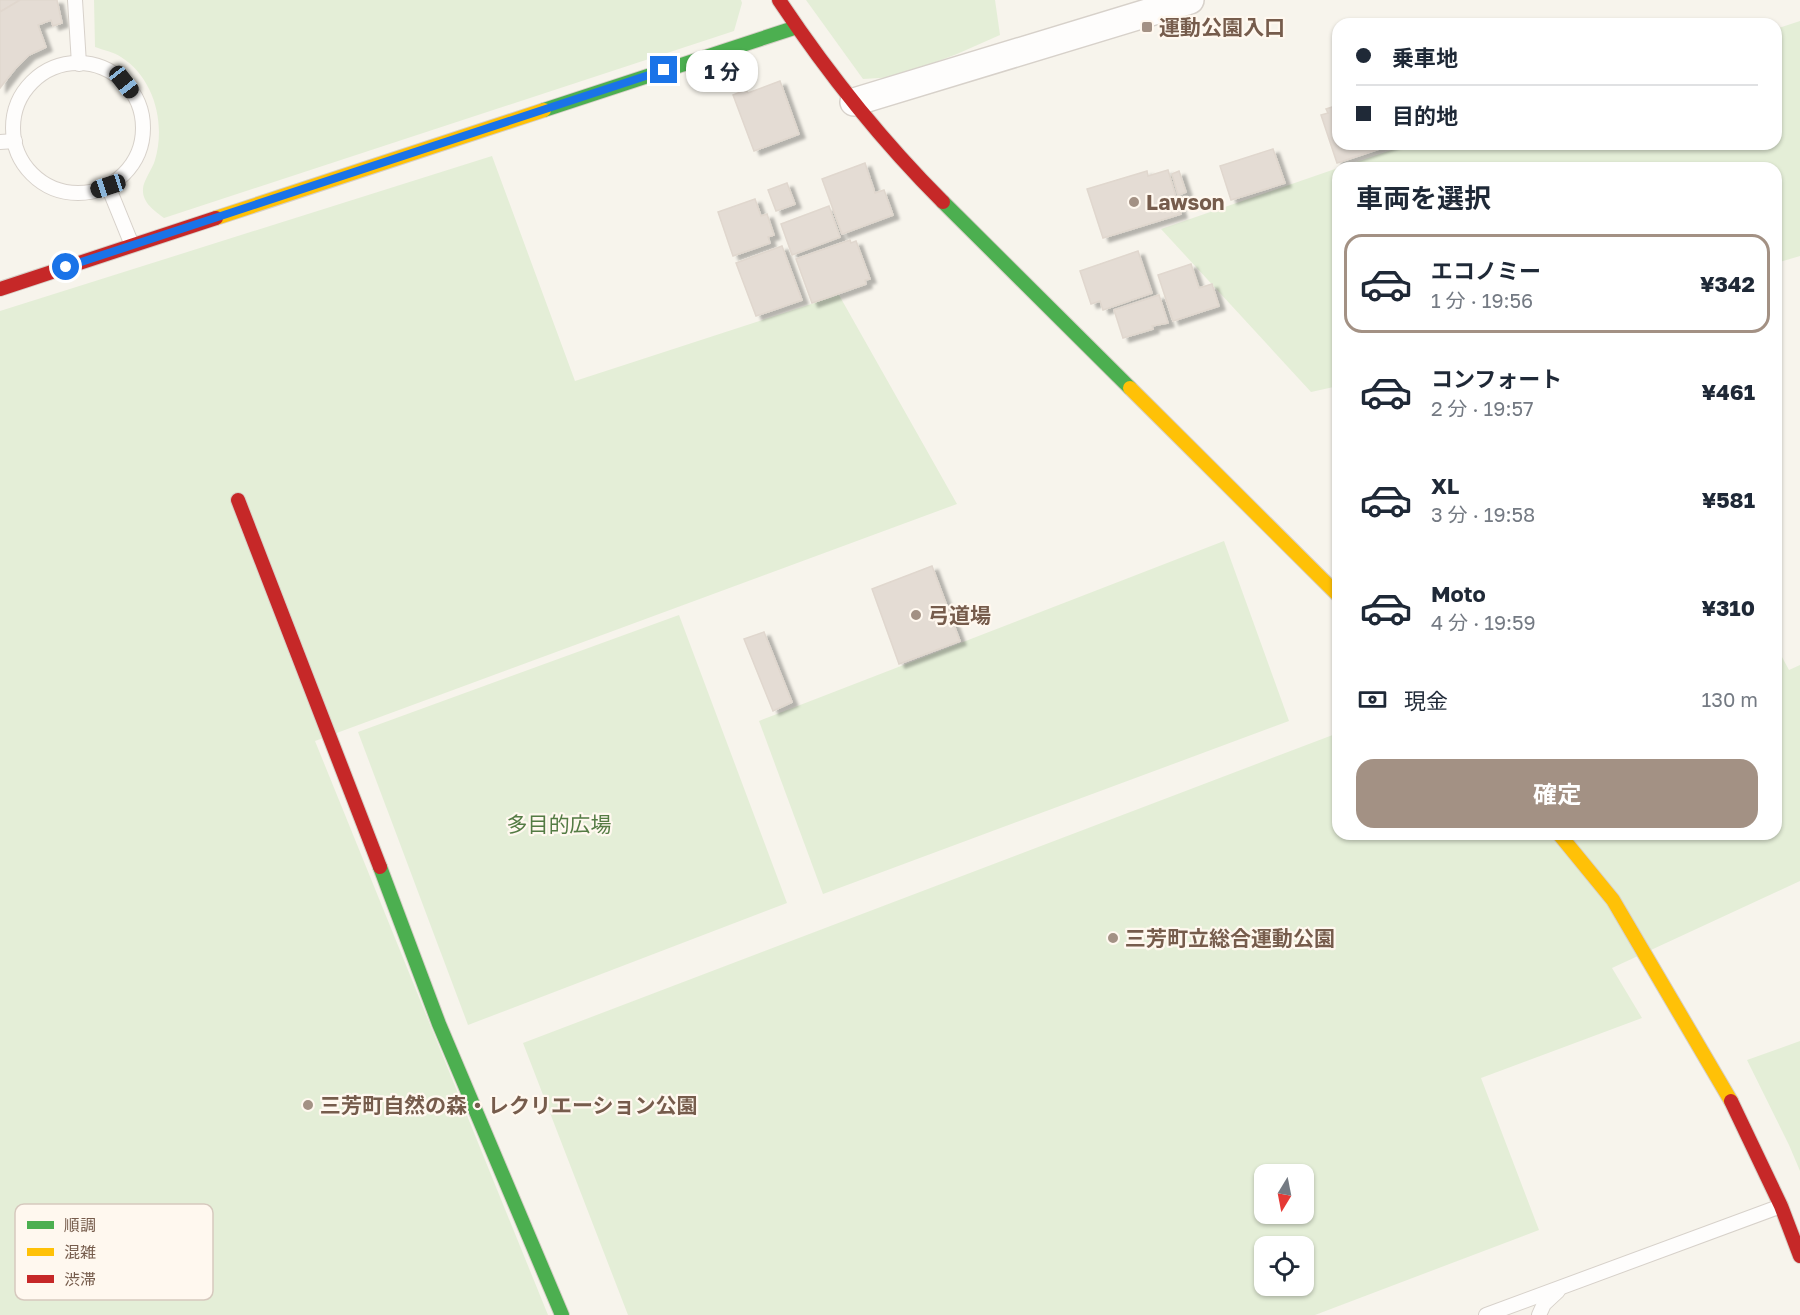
<!DOCTYPE html>
<html lang="ja">
<head>
<meta charset="utf-8">
<style>
  body { margin:0; font-family:"Golos Text","Noto Sans JP",sans-serif; background:#f6f6f7; color:#1f2937; height:100vh; display:flex; flex-direction:column; font-size:22px; white-space:nowrap }
  * { box-sizing:border-box; margin:0 }
  p { font-size:20px; color:#747a83 }
  .icon { flex:none; width:33px; height:33px; fill:none; stroke:currentColor; stroke-width:2; stroke-linecap:round; stroke-linejoin:round }
  .map { position:relative; flex:1; overflow:hidden }
  .details { position:absolute; left:1332px; top:162px; width:450px; height:678px; display:flex; flex-direction:column; background:#fff; border-radius:18px; box-shadow:0 2px 4px #0004 }
  .details>* { flex:none }
  .guide { position:absolute; left:1332px; top:18px; width:450px; height:132px; border-radius:18px; box-shadow:0 2px 4px #0004; display:grid; align-content:center; height:132px; padding:0 24px; background:#fff }
  .needle { width:39px; rotate:190deg }
  .controls { position:absolute; left:1254px; top:1164px; display:grid; gap:12px }
  .controls a { display:grid; place-items:center; width:60px; height:60px; border-radius:12px; background:#fff; box-shadow:0 2px 4px #0004; font-size:30px }
  .end { position:absolute; width:27px; height:27px; margin:-14px; border:8px solid #1a73e8; background:#fff; box-shadow:0 0 0 3px #fff }
  .from { border-radius:50% }
  .bubble { position:absolute; height:42px; border-radius:18px; background:#fff; box-shadow:0 2px 4px #0004; font-size:20px; font-weight:700; line-height:42px; text-align:center }
  .car { position:absolute; width:18px; height:36px; margin:-18px -9px; border-radius:8px; box-shadow:0 0 4px 2px #0007; background:linear-gradient(#222 24%,#8ab4d8 0 40%,#222 0 76%,#8ab4d8 0 86%,#222 0) }
  .guide b { display:flex; align-items:center; gap:21px; height:57px; font-size:22px }
  .guide b+b { border-top:2px solid #e0e1e3 }
  .guide i { width:15px; height:15px; background:#1f2937 }
  ul { padding:0; list-style:none }
  li { display:flex; align-items:center; gap:18px; height:99px; margin:0 12px 9px; padding:0 12px; border:3px solid transparent; border-radius:18px }
  li div { flex:1 }
  li b { display:block; font-size:22px }
  li em { font-style:normal; font-weight:700 }
  li.on { border-color:#a39184 }
  li>.icon { width:54px; height:54px; stroke-width:1.5 }
  h2 { padding:0 24px; font-size:27px; line-height:72px }
  .pay { display:flex; align-items:center; gap:15px; height:66px; padding:0 24px; font-size:22px }
  .pay p { margin-inline-start:auto }
  .cta { display:flex; gap:12px; margin-top:auto; padding:12px 24px }
  .cta a { flex:1; height:69px; border-radius:18px; background:#a39184; color:#fff; font-size:24px; font-weight:700; line-height:69px; text-align:center }
  .map>svg:first-child { display:block }
  .green { fill:#e4eed7; fill-rule:evenodd }
  .building { fill:#e4dcd4; stroke:#e0d7ce; stroke-width:1.5; filter:url(#shadow) }
  .lines { fill:none; stroke-linecap:round; stroke-linejoin:round }
  .lane-casing { stroke:#d7d1ca; stroke-width:16 }
  .street-casing { stroke:#d7d1ca; stroke-width:30 }
  .fast-casing { stroke:#d7d0c8; stroke-width:16 }
  .slow-casing { stroke:#d7d0c8; stroke-width:16 }
  .jam-casing { stroke:#d7d0c8; stroke-width:16 }
  .lane { stroke:#fefdfc; stroke-width:14 }
  .street { stroke:#fefdfc; stroke-width:27 }
  .fast { stroke:#4caf50; stroke-width:14 }
  .slow { stroke:#ffc107; stroke-width:14 }
  .jam { stroke:#c62828; stroke-width:14 }
  .route { stroke:#1a73e8; stroke-width:8 }
  .poi-dot { fill:#a39184; stroke:#fff8ef; stroke-width:2 }
  .labels { text-anchor:middle; dominant-baseline:central; stroke-width:4.5; stroke-linejoin:round; paint-order:stroke }
  .poi-label { font-size:21px; font-weight:bold; fill:#765c4c; stroke:#fff8ef; text-anchor:start }
  .park-label { font-size:21px; fill:#547b44; stroke:#fff8ef }
  .key { fill:#fff8ef; stroke:#d6c9be; stroke-width:1.5 }
  .key-label { font-size:16px; fill:#765c4c }
</style>
</head>
<body>
<div class="map">
<svg width="1800" height="1315" viewBox="0 0 1800 1315">
  <defs>
    <filter id="shadow"><feDropShadow dx="6" dy="4" stdDeviation="1.5" flood-color="#0004"/></filter>
  </defs>
  <rect width="100%" height="100%" fill="#f7f4ec"/>
  <g class="green">
    <path d="M94,0H741L742,3L734,31L164,218C155,211 142,203 143,189C143,181 153,168 155,160C166,123 154,78 121,57C114,52 103,50 95,47Z"/>
    <path d="M806,0H995L1000,35L957,54L896,77L863,79Z"/>
    <path d="M1800,21V256L1776,263V168H1339L1409,144H1776V29Z"/>
    <path d="M492,156L575,381L839,295L957,504L315,741L548,1315H0V311Z"/>
    <path d="M1338,168V386L1311,392L1161,229Z"/>
    <path d="M1224,541L1289,721L823,894L759,721Z"/>
    <path d="M679,615L787,903L468,1025L358,732Z"/>
    <path d="M1776,646L1789,670L1800,665V881L1612,968L1642,1018L1481,1078L1539,1230L1315,1315H628L523,1043L1338,733V834H1776ZM1264,1174H1304V1214H1264ZM1264,1246H1304V1286H1264Z"/>
    <path d="M1800,1041V1171L1789,1145L1747,1060Z"/>
  </g>
  <g class="building">
    <path d="M0,0H20L0,12Z"/>
    <path d="M20,0H57L62,23L53,26L51,20L38,25L46,47L29,55L15,69L0,88V12Z"/>
    <path d="M780,81L799,134L754,151L733,95L746,90L748,93Z"/>
    <path d="M1338,105V144H1394L1337,163L1321,115L1328,113L1326,109Z"/>
    <path d="M1273,149L1285,183L1231,200L1220,166Z"/>
    <path d="M865,163L875,193L884,190L893,215L842,234L822,179Z"/>
    <path d="M1168,170L1181,214L1103,238L1087,189L1147,171L1148,176Z"/>
    <path d="M1179,171L1186,192L1178,195L1172,174Z"/>
    <path d="M787,183L795,204L776,211L768,190Z"/>
    <path d="M755,199L761,216L767,214L774,235L768,237L770,243L733,256L718,212Z"/>
    <path d="M829,206L840,237L792,255L781,224Z"/>
    <path d="M850,240L851,243L856,241L870,279L865,280L866,284L812,303L796,259Z"/>
    <path d="M782,246L802,300L756,316L736,263Z"/>
    <path d="M1138,251L1152,293L1103,310L1100,301L1091,304L1080,271Z"/>
    <path d="M1191,264L1199,288L1212,284L1219,306L1173,321L1158,275Z"/>
    <path d="M1159,295L1168,323L1152,326L1153,329L1123,338L1114,310Z"/>
    <path d="M932,566L960,641L899,664L872,589Z"/>
    <path d="M764,632L792,702L773,711L744,639Z"/>
  </g>
  <g class="lines">
    <g class="lane-casing">
      <g id="lane">
        <path d="M75,0L79,64"/>
        <circle cx="78" cy="128" r="65"/>
        <path d="M0,142L15,141"/>
        <path d="M108,186L132,245"/>
        <path d="M1486,1315L1781,1206"/>
        <path d="M1539,1315L1544,1304L1558,1291"/>
      </g>
    </g>
    <g class="street-casing">
      <path id="street" d="M854,102L1190,0"/>
    </g>
    <g class="fast-casing">
      <g id="fast">
        <path d="M544,110L797,27"/>
        <path d="M943,202L1130,388"/>
        <path d="M380,867L439,1024L562,1315"/>
      </g>
    </g>
    <g class="slow-casing">
      <g id="slow">
        <path d="M216,218L544,110"/>
        <path d="M1130,388L1338,595"/>
        <path d="M1559,834L1613,900L1731,1101"/>
      </g>
    </g>
    <g class="jam-casing">
      <g id="jam">
        <path d="M779,0C827,72 882,141 943,202"/>
        <path d="M0,289L216,218"/>
        <path d="M238,500L380,867"/>
        <path d="M1731,1101L1781,1206L1800,1256"/>
      </g>
    </g>
    <use href="#lane" class="lane"/>
    <use href="#street" class="street"/>
    <use href="#fast" class="fast"/>
    <use href="#slow" class="slow"/>
    <use href="#jam" class="jam"/>
  </g>
  <g class="lines">
    <path class="route" d="M66,267L664,70"/>
  </g>
  <g class="poi-dot">
    <rect x="1141" y="21" width="12" height="12" rx="3"/>
    <circle cx="1134" cy="202" r="6"/>
    <circle cx="916" cy="615" r="6"/>
    <circle cx="1113" cy="938" r="6"/>
    <circle cx="308" cy="1105" r="6"/>
  </g>
  <g class="labels">
    <g class="poi-label">
      <text x="1159" y="27">運動公園入口</text>
      <text x="1146" y="202">Lawson</text>
      <text x="928" y="615">弓道場</text>
      <text x="1125" y="938">三芳町立総合運動公園</text>
      <text x="320" y="1105">三芳町自然の森・レクリエーション公園</text>
    </g>
    <g class="park-label">
      <text x="559" y="824">多目的広場</text>
    </g>
  </g>
  <rect x="15" y="1204" width="198" height="96" rx="9" class="key"/>
  <rect x="27" y="1221" width="27" height="8" fill="#4caf50"/>
  <rect x="27" y="1248" width="27" height="8" fill="#ffc107"/>
  <rect x="27" y="1275" width="27" height="8" fill="#c62828"/>
  <g class="key-label">
    <text x="64" y="1231">順調</text>
    <text x="64" y="1258">混雑</text>
    <text x="64" y="1285">渋滞</text>
  </g>
</svg>
<div class="controls">
<a><svg class="needle" viewBox="-14 -14 28 28"><path d="M0-13l5 13h-10z" fill="#e53935"/><path d="M0 13l5-13h-10z" fill="#747a83"/></svg></a>
<a><svg class="icon" aria-label="locate" viewBox="0 0 24 24"><circle cx="12" cy="12" r="6"/><path d="M12 2v4M12 18v4M2 12h4M18 12h4"/></svg></a>
</div>
<i class="end from" style="left:66px;top:267px"></i>
<i class="end" style="left:664px;top:70px"></i>
<div class="bubble" style="left:686px;top:50px;width:72px">1 分</div>
<i class="car" style="left:124px;top:82px;rotate:142deg"></i>
<i class="car" style="left:108px;top:186px;rotate:252deg"></i>
<div class="guide">
<b><i class="from"></i>乗車地</b>
<b><i></i>目的地</b>
</div>
<section class="details">
<h2>車両を選択</h2>
<ul>
<li class="on"><svg class="icon" aria-label="car" viewBox="0 0 24 24"><path d="M5 17H2v-5l4-1 3-4h7l3 4 3 1v5h-3M9 17h6M6 11h13"/><circle cx="7" cy="17" r="2"/><circle cx="17" cy="17" r="2"/></svg><div><b>エコノミー</b><p>1 分 · 19:56</p></div><em>¥342</em></li>
<li><svg class="icon" aria-label="car" viewBox="0 0 24 24"><path d="M5 17H2v-5l4-1 3-4h7l3 4 3 1v5h-3M9 17h6M6 11h13"/><circle cx="7" cy="17" r="2"/><circle cx="17" cy="17" r="2"/></svg><div><b>コンフォート</b><p>2 分 · 19:57</p></div><em>¥461</em></li>
<li><svg class="icon" aria-label="car" viewBox="0 0 24 24"><path d="M5 17H2v-5l4-1 3-4h7l3 4 3 1v5h-3M9 17h6M6 11h13"/><circle cx="7" cy="17" r="2"/><circle cx="17" cy="17" r="2"/></svg><div><b>XL</b><p>3 分 · 19:58</p></div><em>¥581</em></li>
<li><svg class="icon" aria-label="car" viewBox="0 0 24 24"><path d="M5 17H2v-5l4-1 3-4h7l3 4 3 1v5h-3M9 17h6M6 11h13"/><circle cx="7" cy="17" r="2"/><circle cx="17" cy="17" r="2"/></svg><div><b>Moto</b><p>4 分 · 19:59</p></div><em>¥310</em></li>
</ul>
<div class="pay"><svg class="icon" aria-label="cash" viewBox="0 0 24 24"><path d="M3 7h18v10H3z"/><circle cx="12" cy="12" r="2"/></svg>現金<p>130 m</p></div>
<div class="cta"><a>確定</a></div>
</section>
</div>
</body>
</html>
